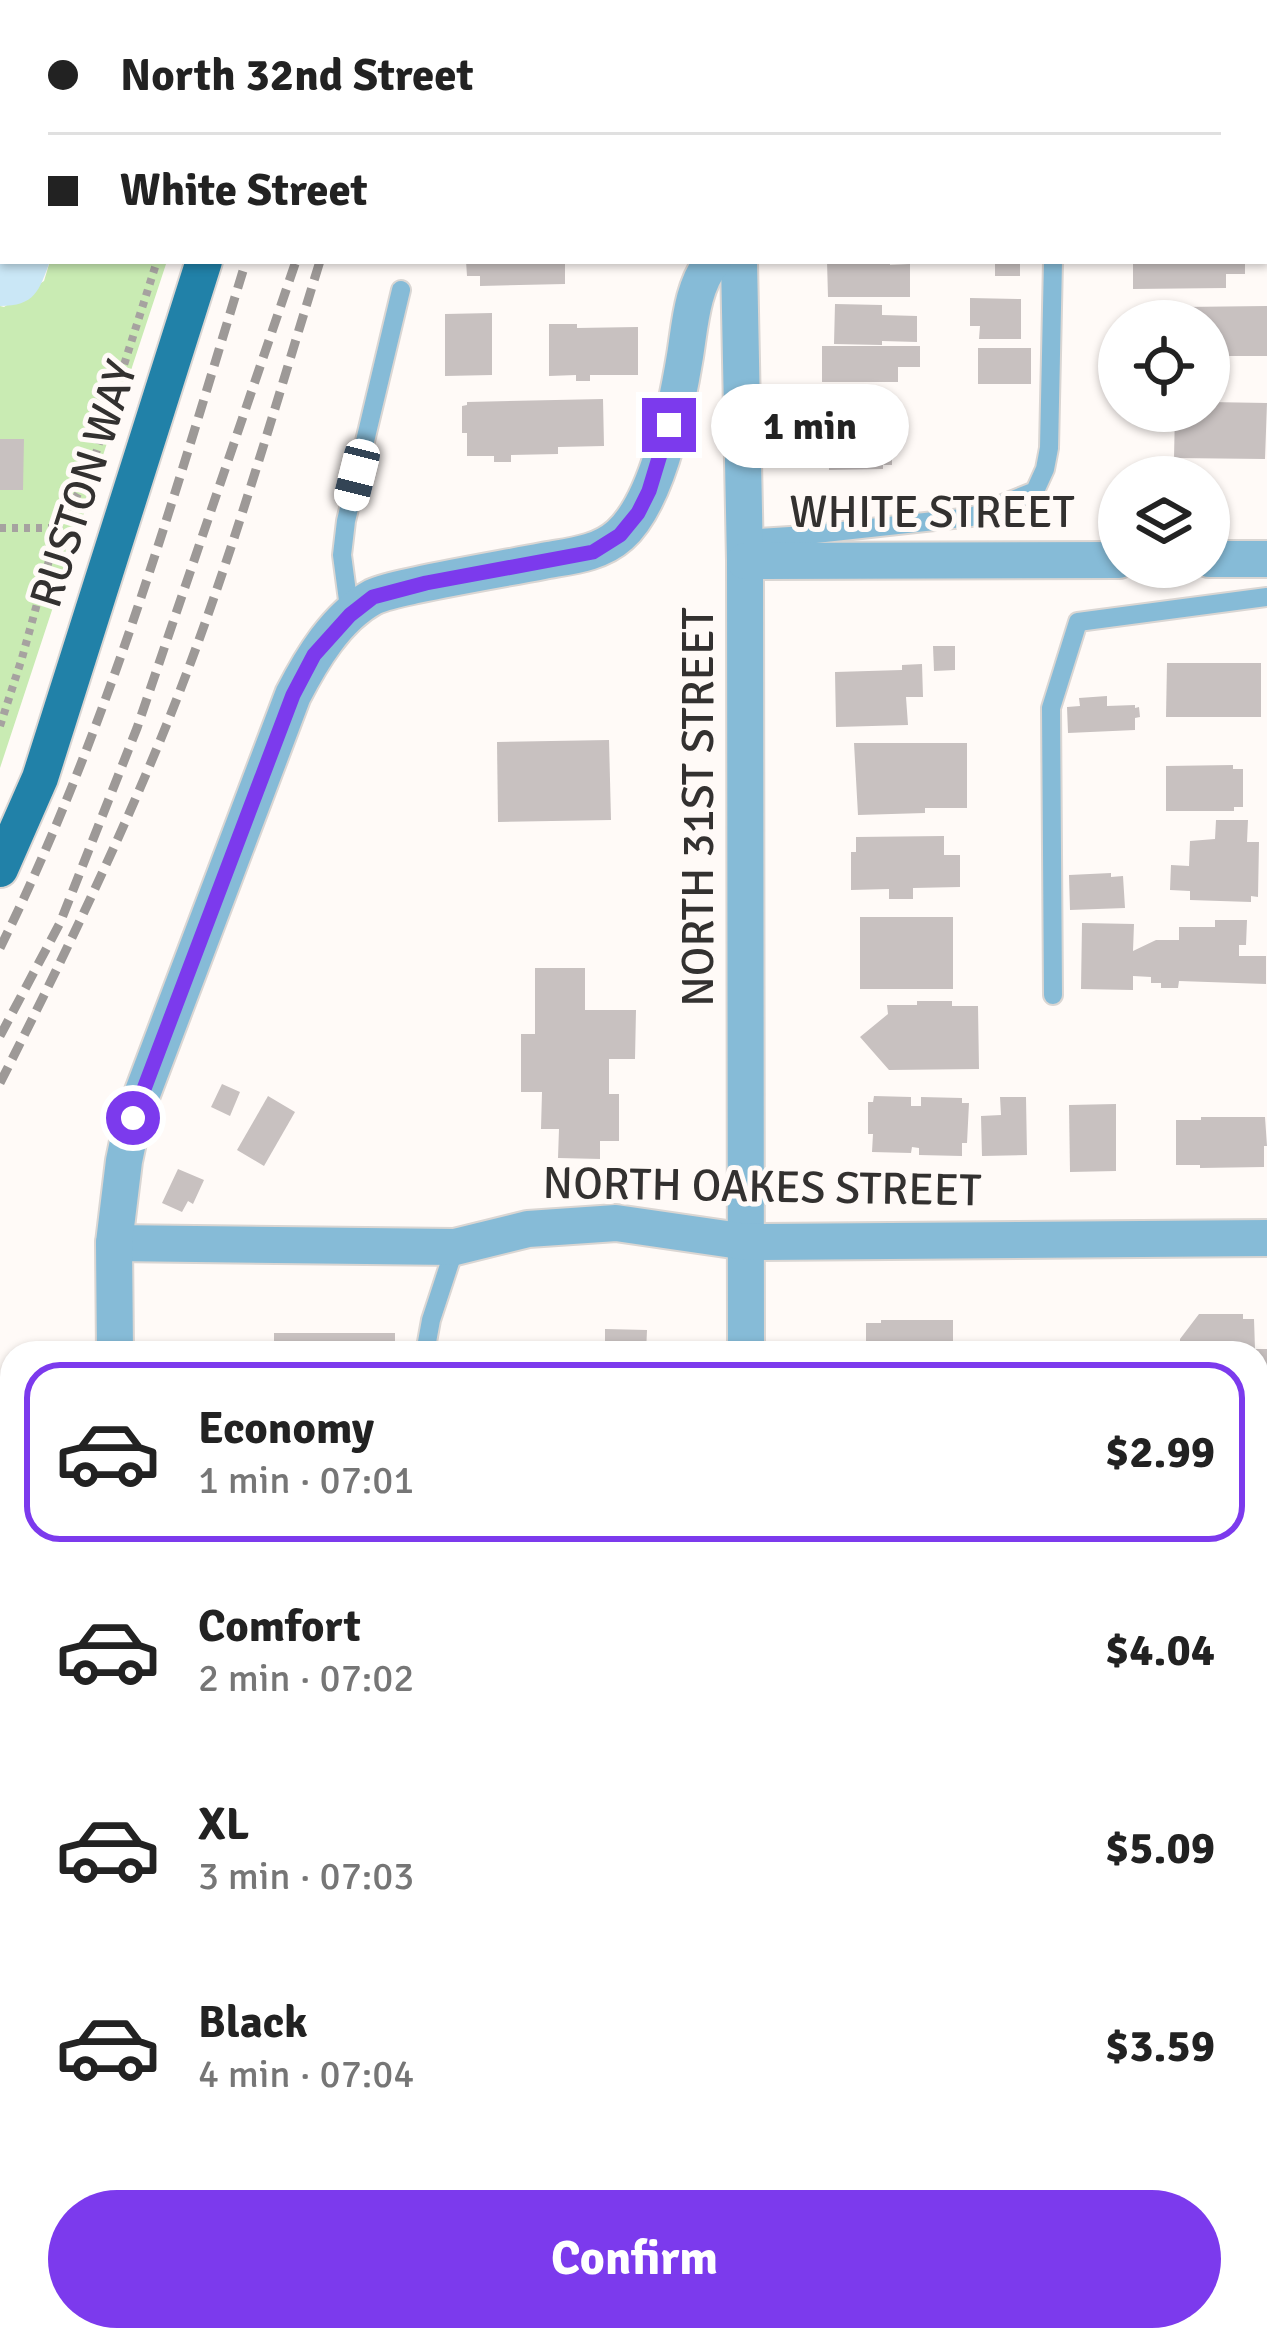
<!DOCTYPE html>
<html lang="en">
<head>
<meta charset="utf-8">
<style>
  body { margin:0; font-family:Signika,sans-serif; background:#f6f6f6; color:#222; height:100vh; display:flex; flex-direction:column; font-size:45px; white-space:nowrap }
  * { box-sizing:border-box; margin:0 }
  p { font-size:39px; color:#767676 }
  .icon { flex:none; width:66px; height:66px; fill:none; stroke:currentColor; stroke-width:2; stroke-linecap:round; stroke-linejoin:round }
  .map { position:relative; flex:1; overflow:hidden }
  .details { position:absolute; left:0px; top:1341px; width:1269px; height:1011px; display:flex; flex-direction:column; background:#fff; border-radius:36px 36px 0 0; box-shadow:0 3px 9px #0004 }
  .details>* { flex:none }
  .top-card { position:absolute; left:0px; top:0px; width:1269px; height:264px; box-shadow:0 3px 9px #0004; display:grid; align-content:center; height:264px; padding:0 48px; background:#fff }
  .controls { position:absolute; left:1098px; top:300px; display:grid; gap:24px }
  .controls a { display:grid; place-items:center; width:132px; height:132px; border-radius:50%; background:#fff; box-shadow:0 3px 9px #0004; font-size:60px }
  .end { position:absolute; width:54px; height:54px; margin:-27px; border:15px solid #7c3aed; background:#fff; box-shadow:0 0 0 6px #fff }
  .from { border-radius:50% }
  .bubble { position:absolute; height:84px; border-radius:42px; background:#fff; box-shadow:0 3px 9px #0004; font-size:39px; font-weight:800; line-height:84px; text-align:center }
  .car { position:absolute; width:36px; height:72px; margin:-36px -18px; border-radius:15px; box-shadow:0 0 9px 3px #0007; background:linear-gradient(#fff 24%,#345 0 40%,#fff 0 76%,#345 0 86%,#fff 0) }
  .top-card b { display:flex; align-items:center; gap:42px; height:114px; font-size:45px }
  .top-card b+b { border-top:3px solid #e0e0e0 }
  .top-card i { width:30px; height:30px; background:#222 }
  ul { padding:21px 0 0; list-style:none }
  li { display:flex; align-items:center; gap:36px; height:180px; margin:0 24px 18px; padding:0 24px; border:6px solid transparent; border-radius:36px }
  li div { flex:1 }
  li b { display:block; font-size:45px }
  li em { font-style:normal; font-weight:800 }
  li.active { border-color:#7c3aed }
  li>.icon { width:108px; height:108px; stroke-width:1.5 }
  .primary-button { display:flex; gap:24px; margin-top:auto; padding:24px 48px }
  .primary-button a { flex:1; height:138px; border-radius:72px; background:#7c3aed; color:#fff; font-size:48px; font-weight:800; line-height:138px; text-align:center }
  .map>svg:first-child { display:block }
  .green { fill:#c9ebb3 }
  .water { fill:#cae7f6 }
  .building { fill:#c8c1c0 }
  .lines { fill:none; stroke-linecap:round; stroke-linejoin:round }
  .service-casing { stroke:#dad6d3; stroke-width:22 }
  .minor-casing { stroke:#dad6d3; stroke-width:40 }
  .primary-casing { stroke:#dad6d3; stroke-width:40 }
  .path { stroke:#a6a2a0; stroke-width:8; stroke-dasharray:6 6; stroke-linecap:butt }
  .service { stroke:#86bbd7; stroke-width:18 }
  .minor { stroke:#86bbd7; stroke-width:36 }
  .primary { stroke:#2181a8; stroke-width:36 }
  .rail { stroke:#9d9997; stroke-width:9; stroke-dasharray:18 9; stroke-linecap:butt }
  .route { stroke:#7c3aed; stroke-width:15 }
  .labels { text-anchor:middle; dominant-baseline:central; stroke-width:10; stroke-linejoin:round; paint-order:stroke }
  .street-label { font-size:45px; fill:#333130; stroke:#fffaf7 }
</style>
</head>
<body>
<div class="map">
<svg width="1267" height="2351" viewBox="0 0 1267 2351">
  <rect width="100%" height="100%" fill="#fffaf7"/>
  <path class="green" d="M50,261H167L0,768V306L4,307L44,281Z"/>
  <path class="water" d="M0,0H132L131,3H3V261H50C39,291 35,306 0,306Z"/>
  <g class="building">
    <path d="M466,261H565V284L480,286V276H467Z"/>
    <path d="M827,261H890V265L910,264V297H828Z"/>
    <rect x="995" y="261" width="25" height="15"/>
    <path d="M1133,261H1245V274H1226V288L1133,289Z"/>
    <path d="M970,298L1021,299V339H979L980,326H970Z"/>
    <path d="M835,304L882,305V315L917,316V342L882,341V345L834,344Z"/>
    <path d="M1267,306V356H1209V321H1182V307Z"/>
    <path d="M492,313V375L445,376V314Z"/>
    <path d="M549,324H577V328L638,327V375H590V381H576V375L549,376Z"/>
    <path d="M822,346H920V367H898V382H822Z"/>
    <rect x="978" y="348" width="53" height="36"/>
    <path d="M603,399L604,446L558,447V454L511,455V462H494V456H467V433H462V406L467,405V402Z"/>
    <path d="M891,400L892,465H883V469L829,470L828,401Z"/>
    <path d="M1209,402L1267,403L1265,459L1174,458L1175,411H1209Z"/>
    <path d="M0,439H24L23,490H0Z"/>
    <path d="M933,646H955V670L934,671Z"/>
    <path d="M1167,663H1261V717H1166Z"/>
    <path d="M922,664L923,697H906L908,725L836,727L835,672L902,670V665Z"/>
    <path d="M1107,696V706L1135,705V708L1139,707L1140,717L1135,718V730L1068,733L1067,707L1080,706L1079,698Z"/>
    <path d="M609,740L611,820L498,822L497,742Z"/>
    <path d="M854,743H967V808H925V813L858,815Z"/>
    <path d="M1233,765V769H1243V807H1234V811H1166V766Z"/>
    <path d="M1216,820H1248L1247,842H1259L1258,897L1251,896V902L1190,900V891L1170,890L1171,865L1189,866L1190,841L1215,839Z"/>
    <path d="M944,836V855H960V887L913,888V899H889V889L851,890V852H856V837Z"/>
    <path d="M1111,873V877L1123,876L1125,908L1070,910L1069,875Z"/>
    <rect x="860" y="917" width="93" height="72"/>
    <path d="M1215,920H1247L1246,945H1239V956H1266V984L1179,981L1178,988H1161V983H1151V977L1133,976V990L1081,989L1082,923L1134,924L1133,951L1156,940H1179V927H1215Z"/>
    <path d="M535,968H585V1010H636L635,1059H609V1094H619V1141H600V1159L558,1158L559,1129H541L542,1092H521V1034H535Z"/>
    <path d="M917,1001H952V1006H978L979,1069L889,1070L860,1037L888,1014L887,1005H917Z"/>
    <path d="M222,1084L240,1092L230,1116L211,1107Z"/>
    <path d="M268,1096L295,1112L264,1166L237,1150Z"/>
    <path d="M874,1096L911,1097V1106H921V1097L962,1098V1103H969L967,1143H962V1156L919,1155V1148L912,1147L911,1153L872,1152L873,1134H868V1102H873Z"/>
    <path d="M1000,1097H1026L1027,1155L982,1156L981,1116L1001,1115Z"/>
    <path d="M1116,1104V1171L1070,1172L1069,1105Z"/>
    <path d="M1201,1117H1265L1267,1146H1264V1167L1200,1168V1165H1176V1120H1201Z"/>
    <path d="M178,1169L204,1180L193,1204L188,1201L182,1212L162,1203Z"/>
    <path d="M1199,1314H1243V1319H1254L1255,1349H1267V1390H1257V1353H1180V1339Z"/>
    <path d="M881,1320H953V1353H866V1323H881Z"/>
    <path d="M605,1329L647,1330L646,1353H605Z"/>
    <rect x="274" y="1333" width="121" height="20"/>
    <rect x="502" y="1343" width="53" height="10"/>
    <path d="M0,1393H12V1525L0,1524Z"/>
    <rect x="0" y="1582" width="12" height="63"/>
    <rect x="0" y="1714" width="11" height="45"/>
    <rect x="0" y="1805" width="11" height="48"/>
    <rect x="537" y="2340" width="98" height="11"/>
    <rect x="934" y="2340" width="84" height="11"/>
  </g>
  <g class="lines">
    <g class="service-casing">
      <g id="service">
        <path d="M1106,3V0"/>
        <path d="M745,539L806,535L971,517L1035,491L1045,469L1049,448L1053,261"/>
        <path d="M350,615L342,555L346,521L401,290"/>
        <path d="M1053,995L1051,708L1078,622L1267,597"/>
        <path d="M425,1353L431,1320L455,1247"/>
        <path d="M433,2340V2351"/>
        <path d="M1063,2351V2340"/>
      </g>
    </g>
    <g class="minor-casing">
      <g id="minor">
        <path d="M740,0V3"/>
        <path d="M739,261L745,561L746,1353"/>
        <path d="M1209,559H1267"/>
        <path d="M745,561L1119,560"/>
        <path d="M114,1243L455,1247L528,1229L616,1223L747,1242L1267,1238"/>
        <path d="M115,1353L114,1243L124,1161L133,1118L293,695C311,660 336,617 373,597C386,591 403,588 417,585C459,576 501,569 543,561C570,556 599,554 620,535C658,501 677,405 685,356C690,325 692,286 713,261"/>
        <path d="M1257,1900H1267"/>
        <path d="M0,1910H12"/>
        <path d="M121,2340V2351"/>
        <path d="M745,2340V2351"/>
      </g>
    </g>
    <g class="primary-casing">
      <g id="primary">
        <path d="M282,3L283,0"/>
        <path d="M0,869L40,778L204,261"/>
      </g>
    </g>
    <g class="path">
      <path d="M218,3L219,0"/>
      <path d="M0,528H58"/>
      <path d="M0,726L22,658L58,528L89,475L157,261"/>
    </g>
    <use href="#service" class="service"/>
    <use href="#minor" class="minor"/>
    <use href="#primary" class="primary"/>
    <g class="rail">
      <path d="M326,3L327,0"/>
      <path d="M375,3L376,0"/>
      <path d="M399,3L400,0"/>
      <path d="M0,948C108,730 175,493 246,261"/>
      <path d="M0,1036L60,923L137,728L296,261"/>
      <path d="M0,1083C58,969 113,855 162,736C225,582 271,420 320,261"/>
    </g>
  </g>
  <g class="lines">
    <path class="route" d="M133,1118L293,695L314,655L350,615L373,597L426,583L593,552L620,535L638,513L649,491L669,425"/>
  </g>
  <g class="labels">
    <g class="street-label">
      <text transform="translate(84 484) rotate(-72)">RUSTON WAY</text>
      <text x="932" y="512">WHITE STREET</text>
      <text transform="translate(698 807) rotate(-90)">NORTH 31ST STREET</text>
      <text transform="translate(762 1187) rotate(1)">NORTH OAKES STREET</text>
    </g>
  </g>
</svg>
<div class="controls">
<a><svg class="icon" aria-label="locate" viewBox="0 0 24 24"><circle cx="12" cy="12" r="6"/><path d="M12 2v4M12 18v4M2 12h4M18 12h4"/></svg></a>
<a><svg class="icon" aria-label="layers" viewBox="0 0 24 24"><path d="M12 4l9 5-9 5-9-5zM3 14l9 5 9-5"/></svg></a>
</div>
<i class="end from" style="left:133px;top:1118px"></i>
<i class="end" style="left:669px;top:425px"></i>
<div class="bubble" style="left:711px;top:384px;width:198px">1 min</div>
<i class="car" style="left:357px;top:475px;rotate:194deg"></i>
<div class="top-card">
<b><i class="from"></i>North 32nd Street</b>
<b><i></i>White Street</b>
</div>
<section class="details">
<ul>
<li class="active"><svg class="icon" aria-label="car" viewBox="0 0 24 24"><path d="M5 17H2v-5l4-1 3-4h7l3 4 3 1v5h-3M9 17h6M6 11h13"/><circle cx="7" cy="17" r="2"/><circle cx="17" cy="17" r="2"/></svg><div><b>Economy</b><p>1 min · 07:01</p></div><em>$2.99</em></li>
<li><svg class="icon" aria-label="car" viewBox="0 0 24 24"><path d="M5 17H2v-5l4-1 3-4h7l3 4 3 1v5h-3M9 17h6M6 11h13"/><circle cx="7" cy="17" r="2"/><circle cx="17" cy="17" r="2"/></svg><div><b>Comfort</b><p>2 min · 07:02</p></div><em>$4.04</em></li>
<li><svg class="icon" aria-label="car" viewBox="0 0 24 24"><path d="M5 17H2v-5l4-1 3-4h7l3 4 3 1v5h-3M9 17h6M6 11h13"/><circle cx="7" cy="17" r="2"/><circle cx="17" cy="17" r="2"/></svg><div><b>XL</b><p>3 min · 07:03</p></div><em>$5.09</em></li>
<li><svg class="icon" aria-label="car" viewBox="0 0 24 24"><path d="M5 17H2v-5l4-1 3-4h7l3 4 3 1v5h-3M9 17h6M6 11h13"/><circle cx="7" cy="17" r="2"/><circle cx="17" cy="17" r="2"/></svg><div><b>Black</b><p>4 min · 07:04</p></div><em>$3.59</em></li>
</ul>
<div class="primary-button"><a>Confirm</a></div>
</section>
</div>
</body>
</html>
